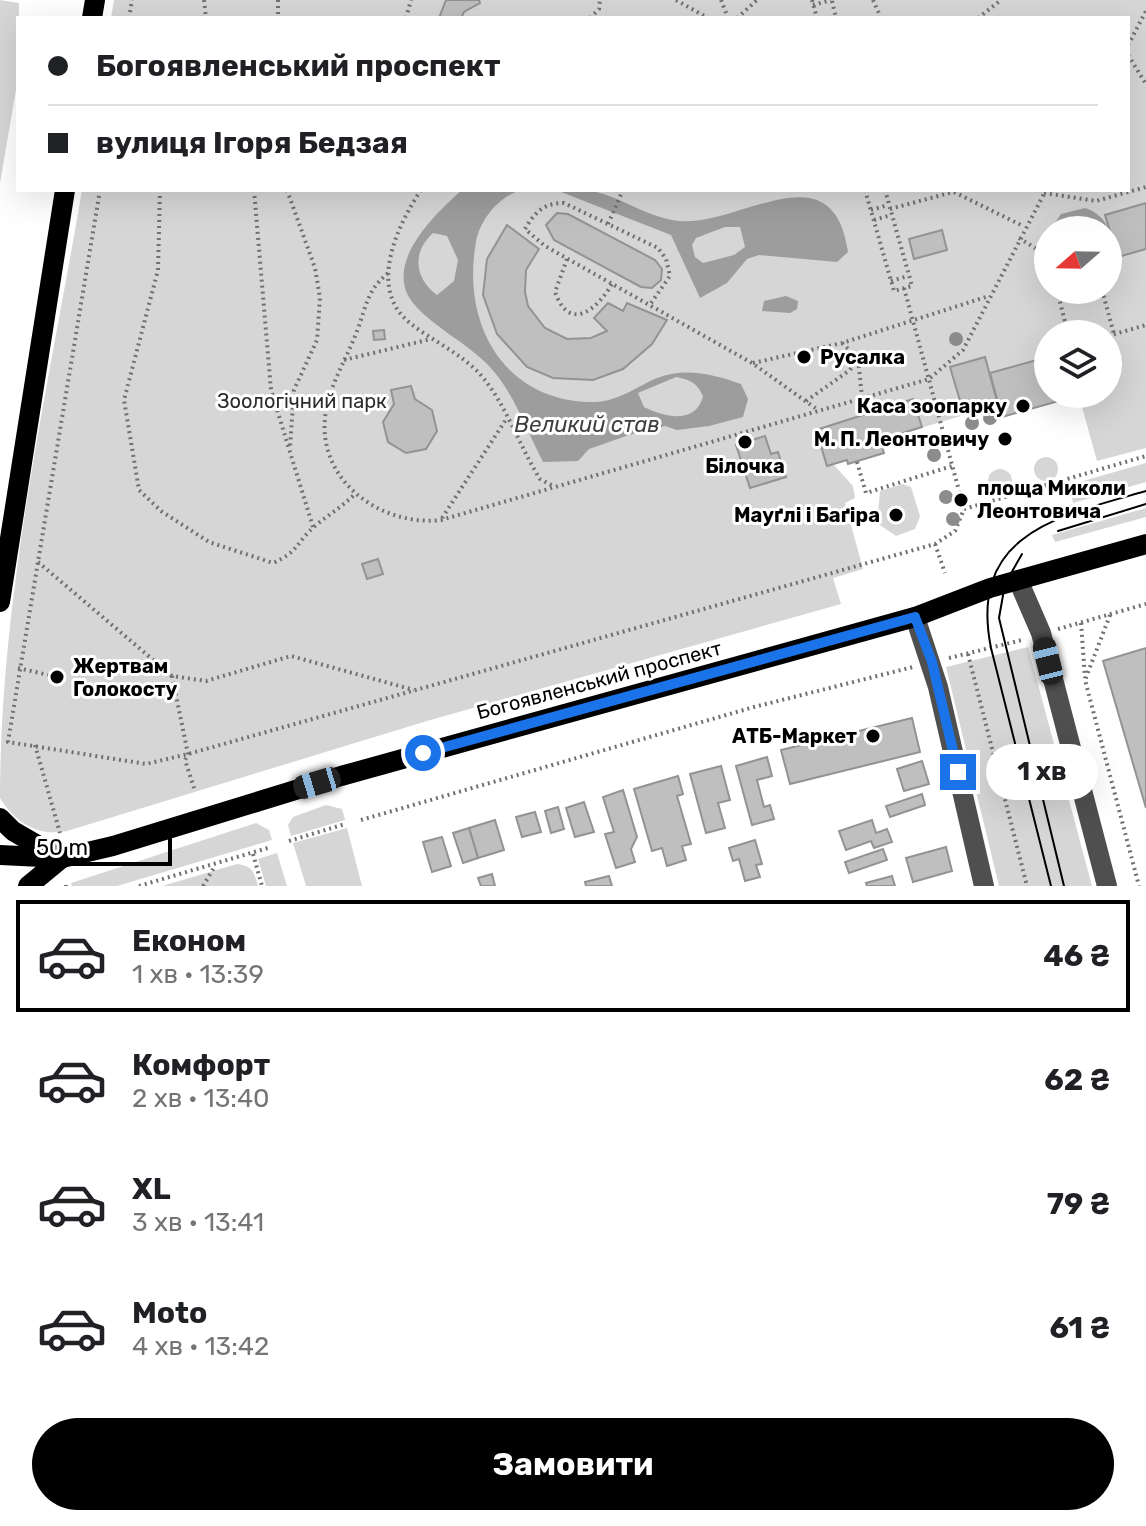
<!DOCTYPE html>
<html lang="uk">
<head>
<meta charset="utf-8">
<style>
  body { margin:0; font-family:Rubik,sans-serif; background:#f2f2f2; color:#202124; height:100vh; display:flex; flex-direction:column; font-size:30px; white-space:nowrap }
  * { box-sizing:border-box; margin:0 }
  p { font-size:26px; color:#757577 }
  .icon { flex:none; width:44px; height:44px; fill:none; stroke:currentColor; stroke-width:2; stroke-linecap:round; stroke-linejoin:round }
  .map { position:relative; height:886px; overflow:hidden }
  .drawer { display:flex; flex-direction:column; background:#fff; flex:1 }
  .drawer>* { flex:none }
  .banner { position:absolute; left:16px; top:16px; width:1114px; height:176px; border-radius:0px; box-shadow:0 8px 32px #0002; display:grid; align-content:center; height:176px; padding:0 32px; background:#fff }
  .needle { width:52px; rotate:250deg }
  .tools { position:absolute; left:1034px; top:216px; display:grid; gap:16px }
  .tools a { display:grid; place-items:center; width:88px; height:88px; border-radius:50%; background:#fff; box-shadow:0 8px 32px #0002; font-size:40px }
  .scale { position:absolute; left:24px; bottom:20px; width:148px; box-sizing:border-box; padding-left:8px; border:4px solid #000; border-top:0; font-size:22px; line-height:28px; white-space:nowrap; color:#000; -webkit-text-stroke:6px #fff; paint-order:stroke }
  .end { position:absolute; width:36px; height:36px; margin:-18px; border:10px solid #1a73e8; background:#fff; box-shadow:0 0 0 4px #fff }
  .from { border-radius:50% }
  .bubble { position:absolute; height:56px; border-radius:28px; background:#fff; box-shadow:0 8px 32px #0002; font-size:26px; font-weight:700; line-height:56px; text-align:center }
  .car { position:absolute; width:24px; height:48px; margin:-24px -12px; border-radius:10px; box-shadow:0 0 6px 2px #0007; background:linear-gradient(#222 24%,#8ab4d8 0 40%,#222 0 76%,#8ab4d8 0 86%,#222 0) }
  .banner b { display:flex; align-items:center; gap:28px; height:76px; font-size:30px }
  .banner b+b { border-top:2px solid #e0e0e0 }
  .banner i { width:20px; height:20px; background:#202124 }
  ul { padding:14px 0 0; list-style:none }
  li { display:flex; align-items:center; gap:24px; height:112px; margin:0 16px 12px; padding:0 16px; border:4px solid transparent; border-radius:0px }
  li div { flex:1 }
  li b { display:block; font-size:30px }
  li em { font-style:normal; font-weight:700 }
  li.on { border-color:#000 }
  li>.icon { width:72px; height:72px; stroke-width:1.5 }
  .action { display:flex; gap:16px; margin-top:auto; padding:16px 32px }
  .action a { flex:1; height:92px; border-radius:48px; background:#000; color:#fff; font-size:32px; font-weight:700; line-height:92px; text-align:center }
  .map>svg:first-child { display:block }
  .green { fill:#d6d6d6; fill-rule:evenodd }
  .water { fill:#9d9d9d; fill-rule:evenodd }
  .building { fill:#bfbfbf; stroke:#939393; stroke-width:2 }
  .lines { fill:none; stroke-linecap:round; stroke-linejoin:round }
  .path { stroke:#717171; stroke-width:4; stroke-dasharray:2 4; stroke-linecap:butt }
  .minor { stroke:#4f4f4f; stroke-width:20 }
  .major { stroke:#000; stroke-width:20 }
  .tram { stroke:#000; stroke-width:2 }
  .tree { fill:#8c8c8c }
  .route { stroke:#1a73e8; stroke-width:10 }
  .poi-dot { fill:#000; stroke:#fff; stroke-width:3 }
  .labels { text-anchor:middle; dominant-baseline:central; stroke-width:6; stroke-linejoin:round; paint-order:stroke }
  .poi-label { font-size:20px; font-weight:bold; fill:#000; stroke:#fff; text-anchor:end }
  .park-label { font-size:20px; fill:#2d2d2d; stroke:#fff }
  .street-label { font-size:20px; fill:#000; stroke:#fff }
  .water-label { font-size:22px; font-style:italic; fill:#3e3e3e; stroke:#fff }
</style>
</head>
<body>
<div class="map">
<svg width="1146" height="886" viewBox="0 0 1146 886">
  <rect width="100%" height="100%" fill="#fff"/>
  <g class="green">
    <path d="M0,0L19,3L18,78L0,183Z"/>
    <path d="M114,0H1146V448L1097,461L1079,396L1002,417L998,405L880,440L884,453L848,464L847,460L833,464L853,486L855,498L845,503L863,569L833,578L841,604L427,721L67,831C37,837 15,822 0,798C0,594 48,390 82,190H1128V18H111ZM1048,230H1108V290H1048ZM1048,334H1108V394H1048Z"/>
    <circle cx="1046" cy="469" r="12"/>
    <path d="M1146,463V482L1073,503L1071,494L1085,489L1083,481Z"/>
    <circle cx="1000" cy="481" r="12"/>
    <path d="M903,484L911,487L920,516L915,529L896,536L877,523L880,491Z"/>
    <path d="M1146,508V517L1055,542L1052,535Z"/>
    <path d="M1028,647L1092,886H999L946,667Z"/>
    <path d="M326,805L342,809L345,820L291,836L288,825L293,817Z"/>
    <path d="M256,823L269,830L272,840L117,886H72L71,883Z"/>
    <path d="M347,828L362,886H306L293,843Z"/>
    <path d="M277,853L287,886H266L258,859Z"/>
    <path d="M237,864C253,866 254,872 258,886H162Z"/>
  </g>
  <g class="water">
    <path d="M462,190H522C500,195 480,219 476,242C461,324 504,403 595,402C619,401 636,387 657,378C686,367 713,374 741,384L748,399L743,417L709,426L677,430L665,426L629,435L589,449L578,461L543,462C527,431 513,391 489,366C466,342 434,328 413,303C382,264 435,214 462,190ZM433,233L447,236L458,260L454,281L437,295C414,278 412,252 433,233ZM676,377C691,380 697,383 703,396C696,425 664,417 644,407L638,393Z"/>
    <path d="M556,190C566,190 578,189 587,190C620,195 648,219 681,221C741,226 833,147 848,252L837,262L759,255L747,259L727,283L700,298L671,235ZM725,227H740L745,247L734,255L703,263L695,257L692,245L696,238Z"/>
    <path d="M1085,208C1107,215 1117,237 1108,258V230H1100L1092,221L1075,219L1061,230H1050L1061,214Z"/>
    <path d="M786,296L798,301L797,309L790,313L762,311L764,301Z"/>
  </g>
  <g class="building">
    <path d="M446,0H479L480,3L464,12L461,18H439Z"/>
    <path d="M1146,203V249L1118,257L1105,215Z"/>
    <path d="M557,213L568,214L655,260L662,269L661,280L652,288L641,287L554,240L546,225Z"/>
    <path d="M507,225L539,249L526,270L525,292L528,306L545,328L567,339L591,338L607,331L594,318L608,303L623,311L627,303L667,320L652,344L623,369L593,380L553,378L527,367L497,334L483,295L487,259Z"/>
    <path d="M942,230L947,250L914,259L909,239Z"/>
    <path d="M384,330L385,339L374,340L373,331Z"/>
    <path d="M985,357L998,405L964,414L950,367Z"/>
    <path d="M1048,357V394L1080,395L1002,417L990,373Z"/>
    <path d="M411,386L415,399L432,410L437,431L426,449L406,453L388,442L383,422L394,404L391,390Z"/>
    <path d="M913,399L922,427L880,440L884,453L848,464L847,460L827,466L816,430Z"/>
    <path d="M765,436L771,454L778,452L786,477L750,488L736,445Z"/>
    <path d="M378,559L383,574L367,579L362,564Z"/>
    <path d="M1146,648V808L1103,661Z"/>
    <path d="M912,718L920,752L790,784L781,750Z"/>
    <path d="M767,757L772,776L757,780L764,807L770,805L774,819L752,825L736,766Z"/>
    <path d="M922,761L929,784L904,791L897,769Z"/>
    <path d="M721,766L730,800L718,803L725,828L706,833L690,774Z"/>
    <path d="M678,776L683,794L677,796L691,844L682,846L686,860L667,866L662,848L652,851L634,789Z"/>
    <path d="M623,790L637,837L631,849L635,862L616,868L605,834L614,832L603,797Z"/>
    <path d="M922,794L925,805L890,817L886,806Z"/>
    <path d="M584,802L594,832L575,837L566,808Z"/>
    <path d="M558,807L564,829L551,833L545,811Z"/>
    <path d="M535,812L541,832L522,837L516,817Z"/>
    <path d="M495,820L504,850L478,858L469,828Z"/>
    <path d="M872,820L876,833L887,829L892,842L874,848L871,841L846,850L839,831Z"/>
    <path d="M469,828L478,858L463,863L453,833Z"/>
    <path d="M442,837L451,866L432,872L423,842Z"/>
    <path d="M755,840L762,864L756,865L760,877L745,881L739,859L733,861L729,848Z"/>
    <path d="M946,847L952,871L913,882L906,858Z"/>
    <path d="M883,849L887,860L849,873L845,862Z"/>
    <path d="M492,874L495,886H481L478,878Z"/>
    <path d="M609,876L612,886H586L585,882Z"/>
    <path d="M892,876L895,886H867L866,883Z"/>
  </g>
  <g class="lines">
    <g class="path">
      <path d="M204,0L206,18"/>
      <path d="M278,0V18"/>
      <path d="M676,0L708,18"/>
      <path d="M721,0L728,18"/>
      <path d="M812,0L817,18"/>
      <path d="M873,0L881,18"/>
      <path d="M832,1L836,18"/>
      <path d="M813,5L831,0"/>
      <path d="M129,18L132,0"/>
      <path d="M406,18L411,0"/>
      <path d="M590,18L599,9L600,0"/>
      <path d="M737,18L757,0"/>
      <path d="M978,18L1001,0"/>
      <path d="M1128,45L1146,11"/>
      <path d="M1128,55L1146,84"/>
      <path d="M100,190L8,742L146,764L188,754L935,544L955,531L964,509L1146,456"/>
      <path d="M160,190L158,270L124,400L139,490L161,511L209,542L273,563C300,551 296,542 315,526C328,515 342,507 355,494"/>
      <path d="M254,190L271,390L313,527"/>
      <path d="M287,190L315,268L320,298L317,340L294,390L290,447"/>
      <path d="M421,190C397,226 367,289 410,323C431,340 460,353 479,373C506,403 519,446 540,479L553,486"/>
      <path d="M865,190L894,291L912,286L885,190"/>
      <path d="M954,192L1023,226"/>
      <path d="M1044,193L1096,201L1146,187"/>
      <path d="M890,209L953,192"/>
      <path d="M871,210L888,205"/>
      <path d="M874,220L891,215"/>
      <path d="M608,224L623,190"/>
      <path d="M1019,238L1035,248L1048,274"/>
      <path d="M567,259L555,292C570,334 598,308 612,284"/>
      <path d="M388,273C366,292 367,305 357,331C347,358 331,382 326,411C314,478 379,527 441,520L929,379L963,350L1046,190"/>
      <path d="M891,281L908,276"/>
      <path d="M904,288L964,509"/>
      <path d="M1057,290L1068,334"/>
      <path d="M1102,290L1114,334"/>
      <path d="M651,303L670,276L666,259L658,248L564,203C544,203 535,212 525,229L545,246L752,363L818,410"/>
      <path d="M1108,336L1146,325"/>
      <path d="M842,343L858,358L862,397"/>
      <path d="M344,360L431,339"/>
      <path d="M753,363L842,343L989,296"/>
      <path d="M806,401L850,370L858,358"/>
      <path d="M857,462L866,493L952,466"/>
      <path d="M442,518L507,418"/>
      <path d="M935,544L945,573"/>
      <path d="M38,562L172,676L206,681L291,656L414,690"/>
      <path d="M1110,615L1085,680L1139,886"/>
      <path d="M1081,623L1085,678"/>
      <path d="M1058,629L1146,604"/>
      <path d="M968,654L1027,886"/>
      <path d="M949,658L1022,640"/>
      <path d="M18,668L57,677"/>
      <path d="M172,676L188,754L185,760L195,791"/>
      <path d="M35,745L60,833"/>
      <path d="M361,820L754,707L913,667"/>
      <path d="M289,841L345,824"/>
      <path d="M253,854L262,886"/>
      <path d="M66,885V886"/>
      <path d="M139,886L271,847"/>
      <path d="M203,886L215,866"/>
    </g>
    <g class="minor">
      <path d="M1018,580L1041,633L1107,886"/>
      <path d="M915,617L938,687L984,886"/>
    </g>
    <g class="major">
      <path d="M92,18L95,0"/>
      <path d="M0,602L65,190"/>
      <path d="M0,818L13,831L51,853"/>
      <path d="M0,855L62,858L113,846L341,776L915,617L990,588L1146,544"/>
      <path d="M28,886L62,858"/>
    </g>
    <g class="tram">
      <path d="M1058,531L1146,504"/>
      <path d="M1022,554L1005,584L999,618L1064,886"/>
      <path d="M1051,886L991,648C968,533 1059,516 1146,491"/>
    </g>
  </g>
  <g class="tree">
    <circle cx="956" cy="339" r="7"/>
    <circle cx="990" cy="418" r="7"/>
    <circle cx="972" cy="423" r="7"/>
    <circle cx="934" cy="455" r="7"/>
    <circle cx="946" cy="497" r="7"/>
    <circle cx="953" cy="519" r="7"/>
  </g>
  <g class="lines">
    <path class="route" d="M423,753L915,617L932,662L958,772"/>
  </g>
  <g class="poi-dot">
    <circle cx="804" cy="357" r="8"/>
    <circle cx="1023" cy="406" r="8"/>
    <circle cx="1005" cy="439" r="8"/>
    <circle cx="745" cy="442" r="8"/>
    <circle cx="961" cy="500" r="8"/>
    <circle cx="896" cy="515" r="8"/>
    <circle cx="57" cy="677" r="8"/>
    <circle cx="873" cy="736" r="8"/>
  </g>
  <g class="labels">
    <g class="poi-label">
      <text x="820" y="357" text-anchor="start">Русалка</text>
      <text x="1007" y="406">Каса зоопарку</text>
      <text x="989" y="439">М. П. Леонтовичу</text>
      <text x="745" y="466" text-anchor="middle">Білочка</text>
      <text x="977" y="488" text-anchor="start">площа Миколи<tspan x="977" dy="23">Леонтовича</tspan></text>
      <text x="880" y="515">Мауґлі і Баґіра</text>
      <text x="73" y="666" text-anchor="start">Жертвам<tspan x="73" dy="23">Голокосту</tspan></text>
      <text x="857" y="736">АТБ-Маркет</text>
    </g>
    <g class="park-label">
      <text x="302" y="401">Зоологічний парк</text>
    </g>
    <g class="street-label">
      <text transform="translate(599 680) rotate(-15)">Богоявленський проспект</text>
    </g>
    <g class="water-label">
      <text x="587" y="424">Великий став</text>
    </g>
  </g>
</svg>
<div class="tools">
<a><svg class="needle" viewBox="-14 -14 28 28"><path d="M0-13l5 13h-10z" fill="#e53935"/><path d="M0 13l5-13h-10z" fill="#757577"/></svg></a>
<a><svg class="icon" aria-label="layers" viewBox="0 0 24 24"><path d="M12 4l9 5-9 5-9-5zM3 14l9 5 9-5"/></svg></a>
</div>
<div class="scale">50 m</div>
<i class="end from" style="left:423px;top:753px"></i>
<i class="end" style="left:958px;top:772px"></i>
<div class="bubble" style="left:986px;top:744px;width:112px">1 хв</div>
<i class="car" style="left:1048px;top:661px;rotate:346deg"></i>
<i class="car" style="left:317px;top:783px;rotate:253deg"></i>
<div class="banner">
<b><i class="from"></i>Богоявленський проспект</b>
<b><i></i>вулиця Ігоря Бедзая</b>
</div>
</div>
<section class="drawer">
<ul>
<li class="on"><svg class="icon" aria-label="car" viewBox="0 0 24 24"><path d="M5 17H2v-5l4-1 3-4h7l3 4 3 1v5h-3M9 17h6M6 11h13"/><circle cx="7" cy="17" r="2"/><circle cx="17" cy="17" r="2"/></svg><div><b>Економ</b><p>1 хв · 13:39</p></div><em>46 ₴</em></li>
<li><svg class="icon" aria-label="car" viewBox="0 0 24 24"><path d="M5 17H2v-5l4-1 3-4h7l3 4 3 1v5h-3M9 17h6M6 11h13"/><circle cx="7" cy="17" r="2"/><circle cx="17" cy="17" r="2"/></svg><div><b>Комфорт</b><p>2 хв · 13:40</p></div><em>62 ₴</em></li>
<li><svg class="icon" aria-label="car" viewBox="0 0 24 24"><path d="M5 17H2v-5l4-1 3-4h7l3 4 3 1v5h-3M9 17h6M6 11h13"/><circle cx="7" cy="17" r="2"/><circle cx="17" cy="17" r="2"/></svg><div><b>XL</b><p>3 хв · 13:41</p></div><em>79 ₴</em></li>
<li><svg class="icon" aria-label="car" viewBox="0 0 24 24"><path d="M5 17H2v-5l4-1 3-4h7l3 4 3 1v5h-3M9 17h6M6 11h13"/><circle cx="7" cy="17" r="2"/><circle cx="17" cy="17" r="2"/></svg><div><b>Moto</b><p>4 хв · 13:42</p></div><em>61 ₴</em></li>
</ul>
<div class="action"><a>Замовити</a></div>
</section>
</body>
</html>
